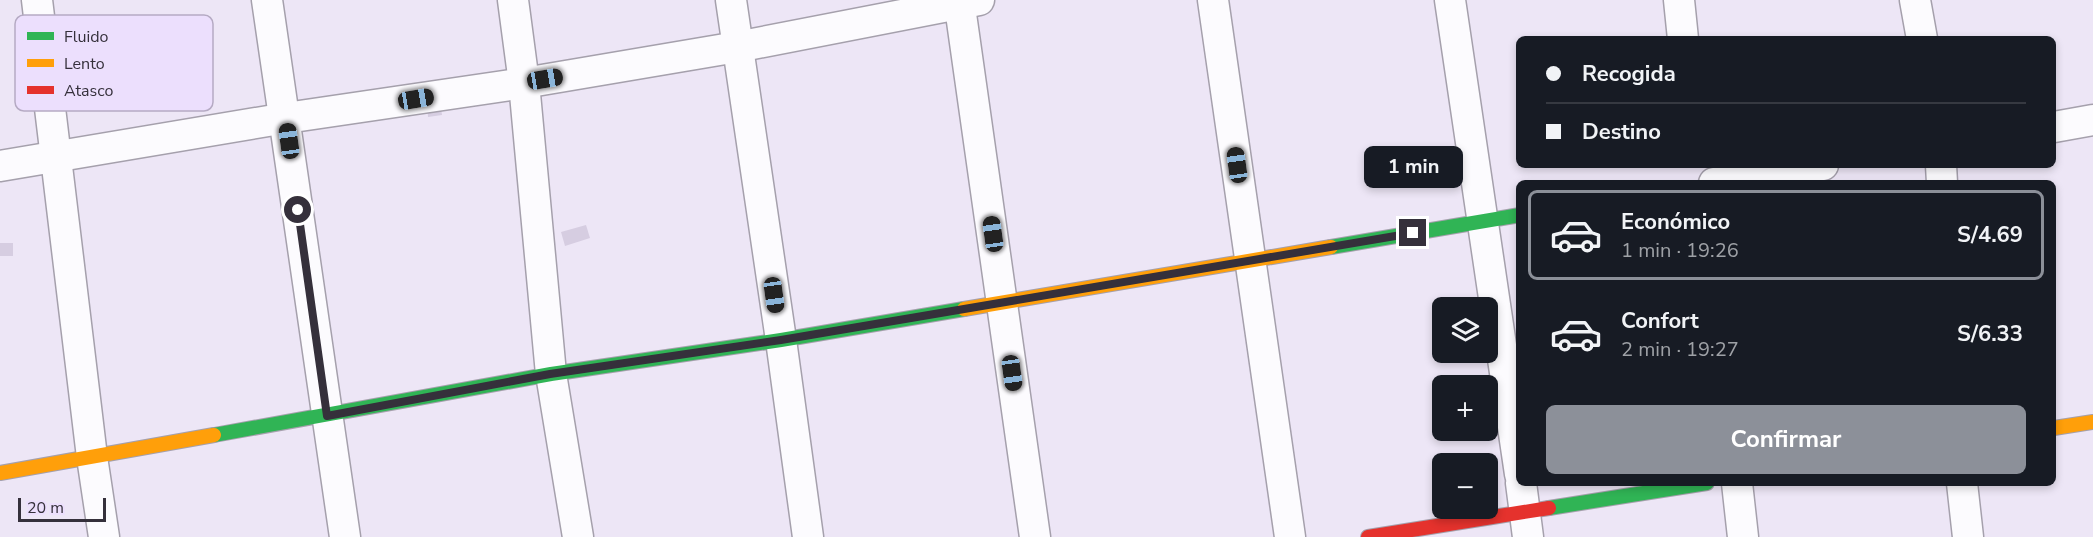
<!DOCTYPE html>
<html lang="es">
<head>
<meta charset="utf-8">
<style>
  body { margin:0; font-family:"Nunito Sans",sans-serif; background:#20242c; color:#f1f3f6; height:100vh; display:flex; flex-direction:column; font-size:22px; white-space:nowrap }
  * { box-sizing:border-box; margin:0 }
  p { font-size:20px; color:#9ea1a6 }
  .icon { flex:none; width:33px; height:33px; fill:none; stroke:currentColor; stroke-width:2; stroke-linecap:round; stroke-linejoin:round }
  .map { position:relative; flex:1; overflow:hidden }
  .side { position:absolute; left:1516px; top:180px; width:540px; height:306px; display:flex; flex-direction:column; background:#171b24; border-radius:9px; box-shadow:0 3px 9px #0003 }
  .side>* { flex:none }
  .top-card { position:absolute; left:1516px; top:36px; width:540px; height:132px; border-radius:9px; box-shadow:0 3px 9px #0003; display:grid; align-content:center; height:132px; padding:0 30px; background:#171b24 }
  .fabs { position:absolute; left:1432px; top:297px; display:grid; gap:12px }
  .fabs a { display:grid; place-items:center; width:66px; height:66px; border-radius:9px; background:#171b24; box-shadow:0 3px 9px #0003; font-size:30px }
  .scale { position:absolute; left:18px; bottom:15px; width:88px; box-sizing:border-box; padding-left:6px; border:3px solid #35303b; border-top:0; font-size:16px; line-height:21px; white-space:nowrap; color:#35303b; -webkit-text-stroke:4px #ecdffd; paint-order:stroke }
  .end { position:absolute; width:27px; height:27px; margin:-14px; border:8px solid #35303b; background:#fff; box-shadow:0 0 0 3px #fff }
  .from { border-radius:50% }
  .bubble { position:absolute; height:42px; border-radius:9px; background:#171b24; box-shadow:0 3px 9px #0003; font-size:20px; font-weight:700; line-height:42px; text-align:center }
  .car { position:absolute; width:18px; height:36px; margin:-18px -9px; border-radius:8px; box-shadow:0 0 4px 2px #0007; background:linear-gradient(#222 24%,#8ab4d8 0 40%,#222 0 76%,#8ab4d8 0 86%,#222 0) }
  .top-card b { display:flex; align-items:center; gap:21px; height:57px; font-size:22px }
  .top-card b+b { border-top:2px solid #363941 }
  .top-card i { width:15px; height:15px; background:#f1f3f6 }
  ul { padding:10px 0 0; list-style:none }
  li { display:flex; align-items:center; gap:18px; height:90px; margin:0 12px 9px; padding:0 18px; border:3px solid transparent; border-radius:9px }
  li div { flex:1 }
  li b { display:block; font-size:22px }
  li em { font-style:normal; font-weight:700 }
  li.selected { border-color:#8c9099 }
  li>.icon { width:54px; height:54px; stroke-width:1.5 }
  .primary-button { display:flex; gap:12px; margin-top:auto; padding:12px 30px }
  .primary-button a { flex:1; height:69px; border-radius:9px; background:#8c9099; color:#fff; font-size:24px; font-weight:700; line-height:69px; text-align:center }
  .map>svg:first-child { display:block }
  .building { fill:#d6cde1 }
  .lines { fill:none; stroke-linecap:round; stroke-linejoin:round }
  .street-casing { stroke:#a5a0ac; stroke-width:33 }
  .fast-casing { stroke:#a5a0ac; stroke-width:16 }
  .slow-casing { stroke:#a5a0ac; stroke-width:16 }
  .jam-casing { stroke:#a5a0ac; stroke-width:16 }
  .street { stroke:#fcfbfe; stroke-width:30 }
  .fast { stroke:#30b455; stroke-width:14 }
  .slow { stroke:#ff9f0a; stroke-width:14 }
  .jam { stroke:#e5322d; stroke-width:14 }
  .route { stroke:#35303b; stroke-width:8 }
  .key { fill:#ecdffd; stroke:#b5aac3; stroke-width:1.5 }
  .key-label { font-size:16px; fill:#35303b }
</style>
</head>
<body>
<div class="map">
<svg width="2093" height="537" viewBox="0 0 2093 537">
  <rect width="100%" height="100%" fill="#ede6f6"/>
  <g class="building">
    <path d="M440,102L442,115L428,117L427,104Z"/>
    <path d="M586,225L590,238L565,246L561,232Z"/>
    <rect x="0" y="243" width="13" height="13"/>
  </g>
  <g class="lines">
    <g class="street-casing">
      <g id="street">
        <path d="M37,0L92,457L104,537"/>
        <path d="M267,0L345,537"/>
        <path d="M513,0L524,83L551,374L578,537"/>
        <path d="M731,0L781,340L808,537"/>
        <path d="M959,0L1035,537"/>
        <path d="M1213,0L1290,537"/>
        <path d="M1450,0L1520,474"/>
        <path d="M1679,0L1683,39"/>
        <path d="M1915,0L1922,39"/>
        <path d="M2054,127L2093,120"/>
        <path d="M1941,165L1942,183"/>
        <path d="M0,166L286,118L524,83L737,47L979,0"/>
        <path d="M1714,183L1823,165"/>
        <path d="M1521,483L1528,537"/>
        <path d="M1737,483L1743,537"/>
        <path d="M1962,483L1968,537"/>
      </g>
    </g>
    <g class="fast-casing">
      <g id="fast">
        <path d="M1331,247L1520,215"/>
        <path d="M214,435L551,374L781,340L964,309"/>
        <path d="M1549,508L1707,483"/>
      </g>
    </g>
    <g class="slow-casing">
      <g id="slow">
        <path d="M964,309L1331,247"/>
        <path d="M2054,428L2093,422"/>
        <path d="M0,473L214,435"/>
      </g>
    </g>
    <g class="jam-casing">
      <path id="jam" d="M1368,537L1549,508"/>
    </g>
    <use href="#street" class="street"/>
    <use href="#fast" class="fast"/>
    <use href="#slow" class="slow"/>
    <use href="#jam" class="jam"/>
  </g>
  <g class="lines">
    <path class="route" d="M298,210L327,416L550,374L781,340L1413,233"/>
  </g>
  <rect x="15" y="15" width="198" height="96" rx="9" class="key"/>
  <rect x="27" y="32" width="27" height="8" fill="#30b455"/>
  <rect x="27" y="59" width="27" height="8" fill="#ff9f0a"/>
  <rect x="27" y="86" width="27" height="8" fill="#e5322d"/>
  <g class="key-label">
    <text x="64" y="42">Fluido</text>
    <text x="64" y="69">Lento</text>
    <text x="64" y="96">Atasco</text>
  </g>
</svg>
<div class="fabs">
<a><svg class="icon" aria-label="layers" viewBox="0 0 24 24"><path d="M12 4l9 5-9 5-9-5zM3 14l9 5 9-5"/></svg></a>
<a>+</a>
<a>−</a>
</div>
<div class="scale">20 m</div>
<i class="end from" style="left:298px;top:210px"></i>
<i class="end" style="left:1413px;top:233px"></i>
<div class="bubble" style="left:1364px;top:146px;width:99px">1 min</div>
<i class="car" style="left:545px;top:79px;rotate:81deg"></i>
<i class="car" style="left:416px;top:99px;rotate:81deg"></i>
<i class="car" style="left:289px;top:141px;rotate:352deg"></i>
<i class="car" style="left:1237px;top:165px;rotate:352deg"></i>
<i class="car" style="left:993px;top:234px;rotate:352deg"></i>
<i class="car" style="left:774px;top:295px;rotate:172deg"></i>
<i class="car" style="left:1012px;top:373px;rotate:172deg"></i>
<div class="top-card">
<b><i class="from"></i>Recogida</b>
<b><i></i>Destino</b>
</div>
<section class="side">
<ul>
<li class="selected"><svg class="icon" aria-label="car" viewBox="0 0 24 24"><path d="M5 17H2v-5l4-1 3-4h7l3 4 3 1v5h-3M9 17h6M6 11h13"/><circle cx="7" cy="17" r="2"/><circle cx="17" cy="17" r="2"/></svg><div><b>Económico</b><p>1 min · 19:26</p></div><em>S/4.69</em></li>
<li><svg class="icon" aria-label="car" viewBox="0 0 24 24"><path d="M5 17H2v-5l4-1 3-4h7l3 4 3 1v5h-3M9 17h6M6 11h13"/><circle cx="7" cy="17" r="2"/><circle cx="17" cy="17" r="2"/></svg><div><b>Confort</b><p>2 min · 19:27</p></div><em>S/6.33</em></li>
</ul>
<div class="primary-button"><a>Confirmar</a></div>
</section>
</div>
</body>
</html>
